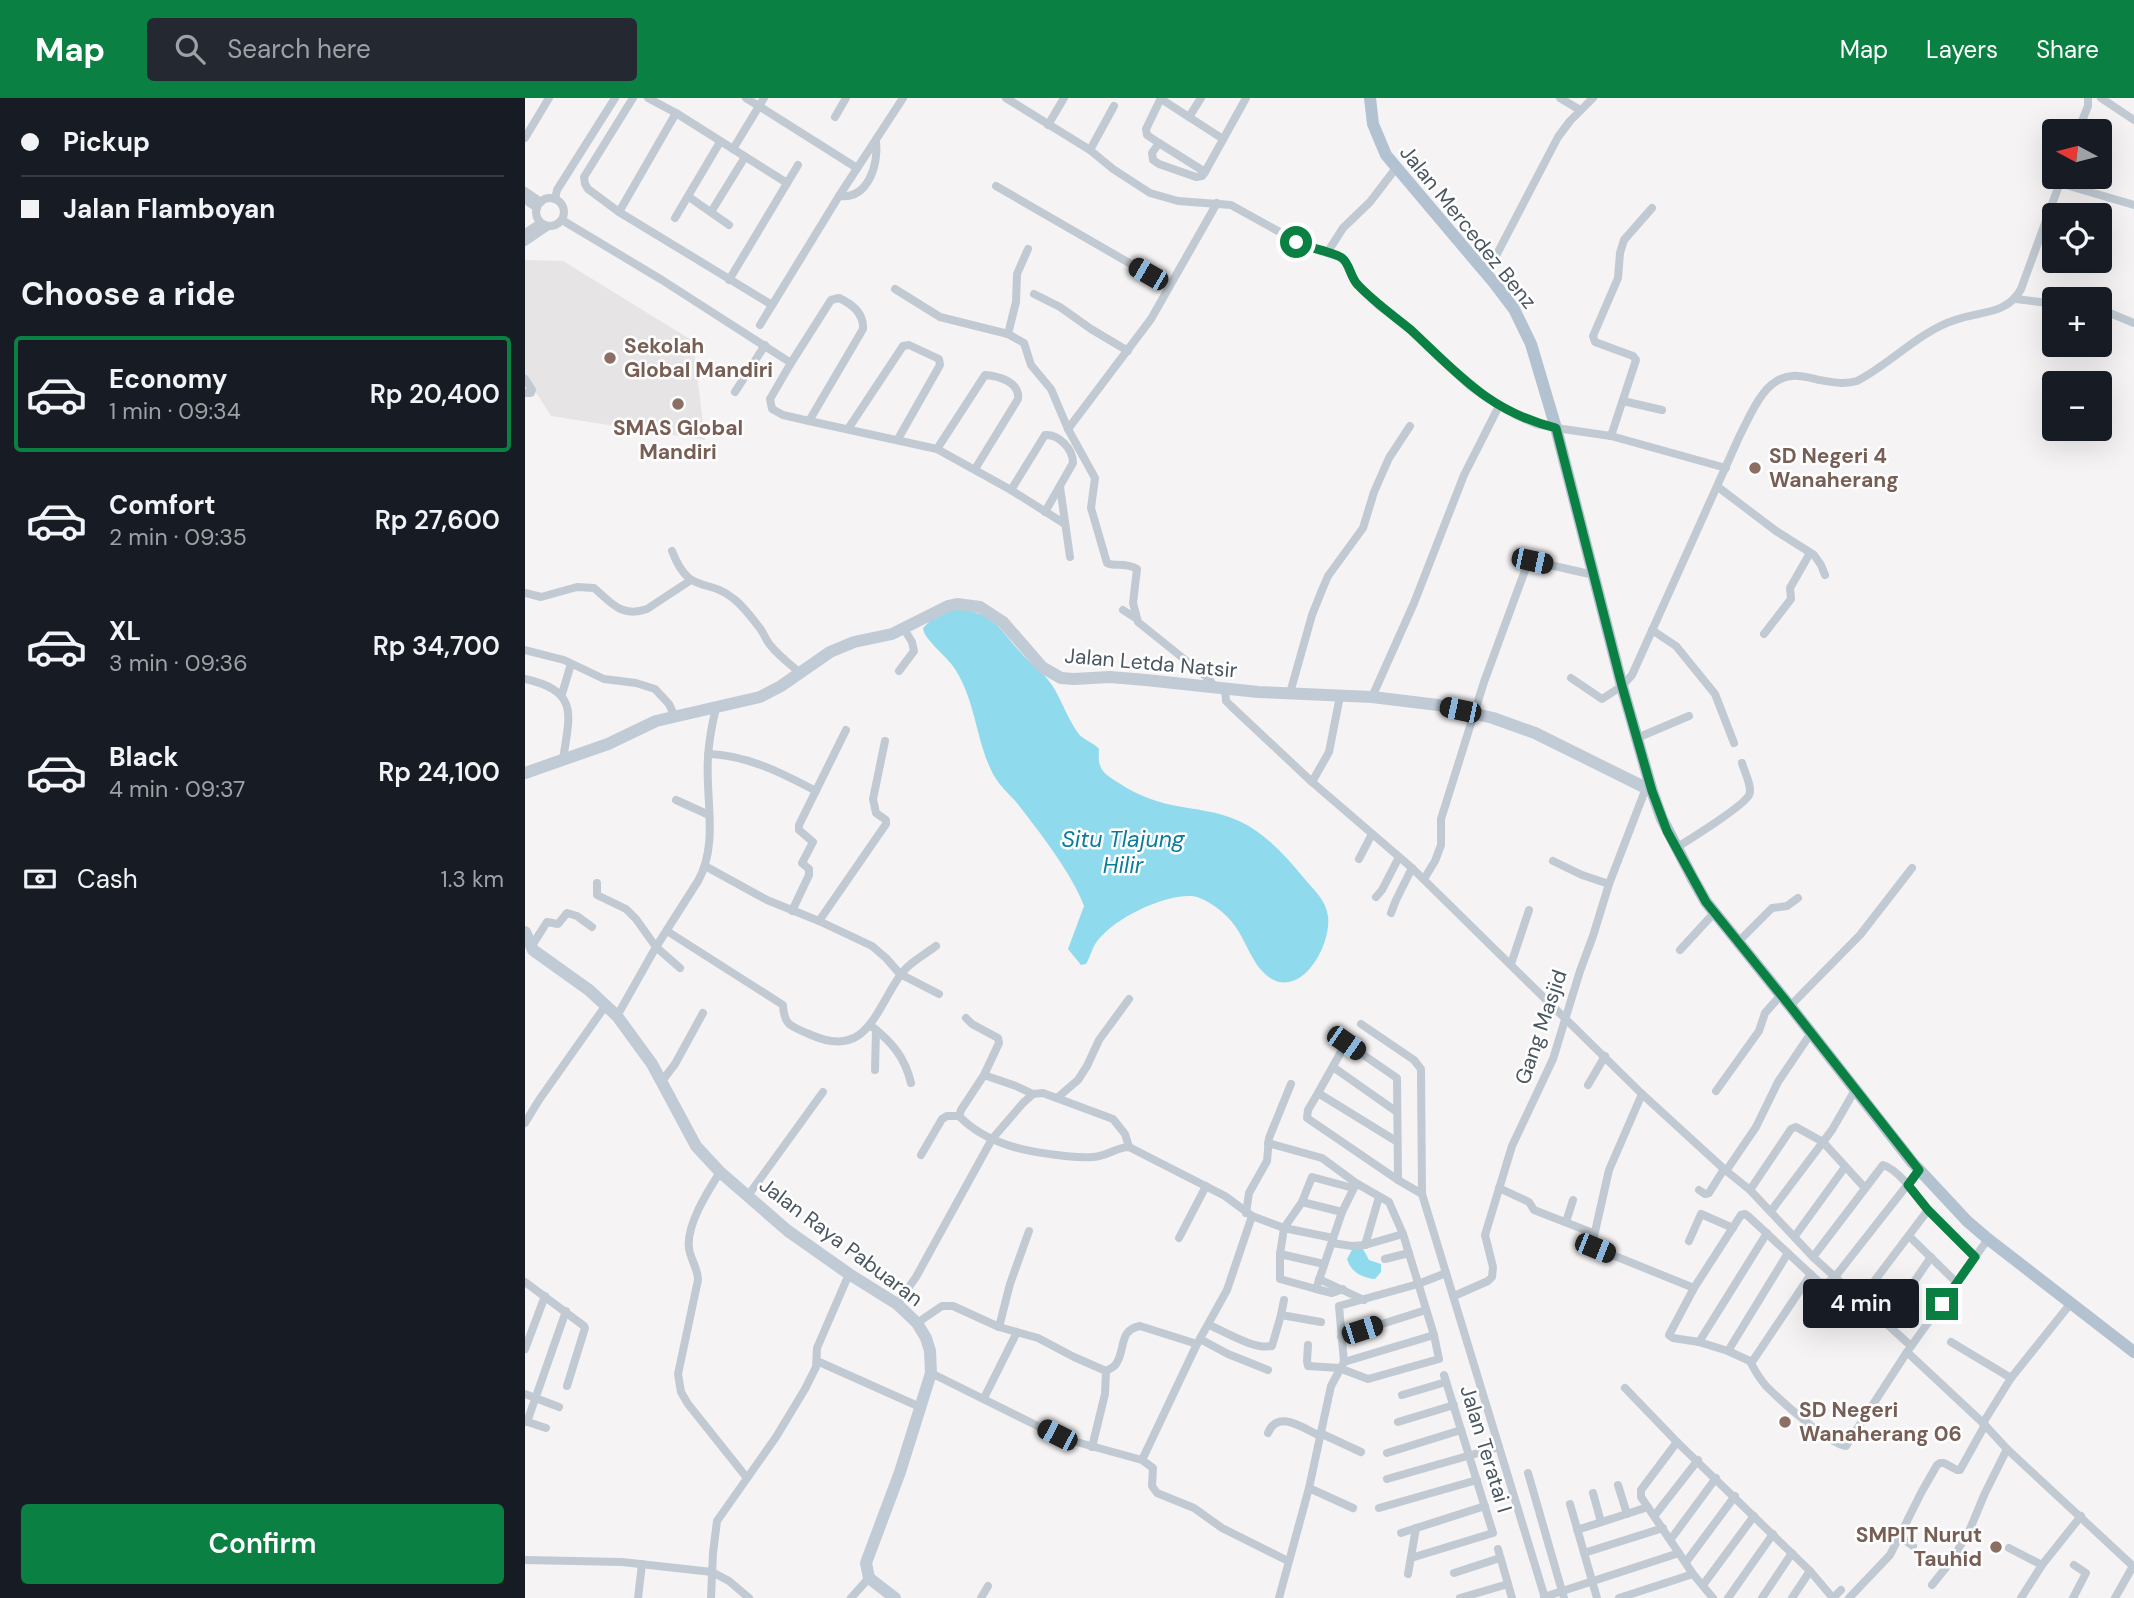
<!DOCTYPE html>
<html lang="en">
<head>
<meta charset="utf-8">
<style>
  body { margin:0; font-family:"DM Sans",sans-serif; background:#242831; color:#f1f3f6; height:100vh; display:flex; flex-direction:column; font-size:26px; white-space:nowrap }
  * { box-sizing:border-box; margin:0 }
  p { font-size:23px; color:#9ea1a6 }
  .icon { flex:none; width:38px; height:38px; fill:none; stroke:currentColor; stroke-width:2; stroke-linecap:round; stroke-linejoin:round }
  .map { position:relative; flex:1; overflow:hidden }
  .panel { display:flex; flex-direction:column; background:#171b24; width:525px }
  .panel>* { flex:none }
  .banner { display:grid; align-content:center; height:154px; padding:0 21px; background:#171b24 }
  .needle { width:46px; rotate:277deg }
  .tools { position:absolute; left:1517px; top:21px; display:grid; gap:14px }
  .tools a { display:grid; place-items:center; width:70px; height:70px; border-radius:7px; background:#171b24; box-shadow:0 7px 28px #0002; font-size:35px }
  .end { position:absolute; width:32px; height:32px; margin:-16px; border:9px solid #0b8043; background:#fff; box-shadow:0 0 0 4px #fff }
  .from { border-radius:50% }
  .bubble { position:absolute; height:49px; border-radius:7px; background:#171b24; box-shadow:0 7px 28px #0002; font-size:23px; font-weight:600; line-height:49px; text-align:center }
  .car { position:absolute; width:21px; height:42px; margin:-21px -10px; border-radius:9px; box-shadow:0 0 5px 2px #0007; background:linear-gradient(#222 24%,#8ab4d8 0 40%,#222 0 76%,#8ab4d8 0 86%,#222 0) }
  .banner b { display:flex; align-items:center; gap:24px; height:66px; font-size:26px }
  .banner b+b { border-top:2px solid #363941 }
  .banner i { width:18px; height:18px; background:#f1f3f6 }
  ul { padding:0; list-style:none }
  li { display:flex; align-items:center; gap:21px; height:116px; margin:0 14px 10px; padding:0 7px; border:4px solid transparent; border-radius:7px }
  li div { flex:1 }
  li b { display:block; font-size:26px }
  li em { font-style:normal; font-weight:600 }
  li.current { border-color:#0b8043 }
  li>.icon { width:63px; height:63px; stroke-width:1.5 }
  h2 { padding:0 21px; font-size:32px; line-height:84px }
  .pay { display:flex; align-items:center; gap:18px; height:77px; padding:0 21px; font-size:26px }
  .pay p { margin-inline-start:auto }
  .cta { display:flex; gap:14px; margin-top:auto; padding:14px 21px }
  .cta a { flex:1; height:80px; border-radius:7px; background:#0b8043; color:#fff; font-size:28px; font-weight:600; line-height:80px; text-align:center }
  header { display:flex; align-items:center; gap:42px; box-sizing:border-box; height:98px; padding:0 35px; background:#0b8043; color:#fff }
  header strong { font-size:33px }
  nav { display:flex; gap:38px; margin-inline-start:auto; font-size:24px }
  .search { width:490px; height:63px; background:#242831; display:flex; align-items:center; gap:18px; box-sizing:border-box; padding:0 24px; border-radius:7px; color:#9ea1a6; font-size:26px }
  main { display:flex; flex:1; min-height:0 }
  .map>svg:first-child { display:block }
  .education { fill:#e6e4e5 }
  .water { fill:#90daee }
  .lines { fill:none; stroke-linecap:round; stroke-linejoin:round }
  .street { stroke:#c1cad2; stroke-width:8 }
  .secondary { stroke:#c1cbd6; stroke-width:12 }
  .primary { stroke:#b3c2d1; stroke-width:12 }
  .route { stroke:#0b8043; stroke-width:9 }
  .education-dot { fill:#8d6e63; stroke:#fff; stroke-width:2.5 }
  .labels { text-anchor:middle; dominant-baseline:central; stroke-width:5; stroke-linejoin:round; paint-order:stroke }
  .street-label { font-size:21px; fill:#4a5661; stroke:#fff }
  .education-label { font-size:21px; font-weight:bold; fill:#785e54; stroke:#fff; text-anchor:start }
  .water-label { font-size:23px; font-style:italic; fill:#0c7c9b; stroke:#fff }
</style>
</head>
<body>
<header>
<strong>Map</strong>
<div class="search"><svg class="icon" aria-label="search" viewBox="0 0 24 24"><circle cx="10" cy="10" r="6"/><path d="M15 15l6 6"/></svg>Search here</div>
<nav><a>Map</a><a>Layers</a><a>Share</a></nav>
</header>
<main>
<section class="panel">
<div class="banner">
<b><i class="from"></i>Pickup</b>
<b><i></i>Jalan Flamboyan</b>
</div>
<h2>Choose a ride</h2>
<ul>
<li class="current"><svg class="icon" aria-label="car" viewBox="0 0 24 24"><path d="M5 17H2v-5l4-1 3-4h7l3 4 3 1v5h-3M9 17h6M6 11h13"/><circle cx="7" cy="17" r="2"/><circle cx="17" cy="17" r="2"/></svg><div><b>Economy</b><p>1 min · 09:34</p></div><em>Rp 20,400</em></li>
<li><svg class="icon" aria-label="car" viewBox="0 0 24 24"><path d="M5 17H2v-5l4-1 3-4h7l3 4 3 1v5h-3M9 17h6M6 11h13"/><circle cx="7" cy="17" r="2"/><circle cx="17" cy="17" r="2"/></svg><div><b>Comfort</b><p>2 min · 09:35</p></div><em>Rp 27,600</em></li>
<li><svg class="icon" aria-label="car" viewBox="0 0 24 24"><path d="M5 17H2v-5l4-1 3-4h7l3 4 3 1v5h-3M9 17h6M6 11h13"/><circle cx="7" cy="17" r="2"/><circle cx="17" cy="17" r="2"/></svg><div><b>XL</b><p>3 min · 09:36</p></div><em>Rp 34,700</em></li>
<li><svg class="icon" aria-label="car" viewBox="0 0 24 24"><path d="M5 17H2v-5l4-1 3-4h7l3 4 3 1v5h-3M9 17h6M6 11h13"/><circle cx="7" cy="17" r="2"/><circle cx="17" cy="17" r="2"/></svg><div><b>Black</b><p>4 min · 09:37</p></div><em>Rp 24,100</em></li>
</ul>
<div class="pay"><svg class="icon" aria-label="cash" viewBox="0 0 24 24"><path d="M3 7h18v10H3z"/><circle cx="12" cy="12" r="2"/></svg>Cash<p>1.3 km</p></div>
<div class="cta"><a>Confirm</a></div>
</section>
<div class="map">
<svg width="1609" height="1500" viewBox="0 0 1609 1500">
  <rect width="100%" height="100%" fill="#f5f3f3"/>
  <path class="education" d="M0,162L38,163L168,243L180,342L26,318L0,277Z"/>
  <g class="water">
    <path d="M429,511C471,514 472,529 497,556C508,568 523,578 530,592C538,606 543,621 553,635C558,642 568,644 574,651C574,656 573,663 575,667C577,674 583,678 589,682C607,694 626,703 647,707C671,712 693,713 714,723C740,735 760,757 778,779C788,791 801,802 803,818C807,847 775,905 741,877C727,865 721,843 710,828C702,816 682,800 667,798C639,796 590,820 573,842C567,849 566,858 561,866L556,867L543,851L559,808C548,777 513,732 492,705C484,696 474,687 468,676C451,643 451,604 430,571C422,558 399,542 398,530L410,518Z"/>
    <path d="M828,1150L838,1151L844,1162L856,1166V1174L850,1181C837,1180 826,1174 822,1161Z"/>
  </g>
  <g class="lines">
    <g class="street">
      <path d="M108,0L59,79L60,86L63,91L94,114L247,207"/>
      <path d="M123,0L151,15L262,85"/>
      <path d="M221,0L332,70"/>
      <path d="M481,0L565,52L588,71L625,95L653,103L706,107L780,148L815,159L821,164L830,184L854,208L879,226L945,288L964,301L993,318L1011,326L1031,330L1086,338L1201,370"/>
      <path d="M636,0L621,31L622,37L634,45L627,55L628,62L634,66L671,79L677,78L680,74L721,0"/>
      <path d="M1035,0L1055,12"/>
      <path d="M1576,0L1609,22"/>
      <path d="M636,1L698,41"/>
      <path d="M310,19L321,0"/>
      <path d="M664,19L676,0"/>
      <path d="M523,27L539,0"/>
      <path d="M1553,33L1563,8V0"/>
      <path d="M0,40L24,0"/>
      <path d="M634,45L680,74"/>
      <path d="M208,51L239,0"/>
      <path d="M565,52L589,8"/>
      <path d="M1534,85L1609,107"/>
      <path d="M471,88L644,188"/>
      <path d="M0,93L16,104"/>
      <path d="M314,98C343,102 354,66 351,43"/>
      <path d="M164,99L204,127"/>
      <circle cx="25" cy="114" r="14"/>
      <path d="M30,101L32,92L90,0"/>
      <path d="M0,102L12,110"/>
      <path d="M94,114L151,15"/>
      <path d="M186,114L220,59"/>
      <path d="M150,120L195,44"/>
      <path d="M37,122L137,182L266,265"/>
      <path d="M0,135L15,125"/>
      <path d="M0,144L22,129"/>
      <path d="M802,155L818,130L845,104L871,70"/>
      <path d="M962,175L1033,39L1045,23L1068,0"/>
      <path d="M204,182L273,67"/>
      <path d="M370,191L415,219L483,236L499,245L506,267L526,291L543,331L570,380L566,410L582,465C589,469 600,464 612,471L608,505L613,524L684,581L689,588"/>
      <path d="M509,196L535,209L566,231L603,253"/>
      <path d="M1491,201L1530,206"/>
      <path d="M1575,211L1609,225"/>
      <path d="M235,227L314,98L378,0"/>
      <path d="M483,236L491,204L492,176L503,151"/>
      <path d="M0,281L7,292L6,295H0"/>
      <path d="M210,294L240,247"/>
      <path d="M1098,303L1137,312"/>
      <path d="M284,323L338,231C339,216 327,206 314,200L306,202L266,265L245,301L247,311L258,317L284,323L412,351L486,392L540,426"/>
      <path d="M323,331L378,248L384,247L414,261L415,267L373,341"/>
      <path d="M543,331L626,221L692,105"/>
      <path d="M1086,338L1111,262L1108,258L1070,244L1068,238L1093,180L1095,155L1099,142L1127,110"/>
      <path d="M412,351L460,277C474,278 495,284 493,301L450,371"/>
      <path d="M535,389L545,459"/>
      <path d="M1193,389L1251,433L1289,457L1296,467L1300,477"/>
      <path d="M486,392L520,337C534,336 548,351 548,365L520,414"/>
      <path d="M147,453C165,499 181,478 209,501C218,508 227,520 234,529C239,535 241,543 246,548C254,558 265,566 274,574"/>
      <path d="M0,495L16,499L52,489L69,490C87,505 96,520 122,511L166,482"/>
      <path d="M598,512L612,521"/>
      <path d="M1127,532L1151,548L1190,596L1209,645"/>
      <path d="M1239,536L1266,501L1265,490L1285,455"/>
      <path d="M0,552L39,562L79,581L111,585L130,591L144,606L149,617"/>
      <path d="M374,573L389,553L387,544L379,531"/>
      <path d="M1046,580L1077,601L1097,588L1107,577L1215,337C1226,316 1239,280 1267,278C1276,277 1285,280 1294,282C1307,284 1319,287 1332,283C1364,267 1395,233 1430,222C1455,213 1482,217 1496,191L1537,79"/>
      <path d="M0,581C54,593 45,616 38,661"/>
      <path d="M700,589L701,603L706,608L787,684L887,770L1117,996L1199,1071L1225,1092L1288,1159L1386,1248"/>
      <path d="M765,595L787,517L797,492L803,478L838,430L849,394L864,360L885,328"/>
      <path d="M37,596L46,566"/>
      <path d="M847,599L889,505L939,377L974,308"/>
      <path d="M1112,640L1164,618"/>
      <path d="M183,656C222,657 257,675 291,693"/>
      <path d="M787,684L804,654L815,598"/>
      <path d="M151,702L184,717"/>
      <path d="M1151,750C1165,741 1218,709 1224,697C1228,690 1219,673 1217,665"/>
      <path d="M834,761L847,736"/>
      <path d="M1028,763L1057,777L1084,786"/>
      <path d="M180,768L242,802L294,823L347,848L361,860L375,876L414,896"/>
      <path d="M899,781L910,763L916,747V721L959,584L1002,467L1007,463L1069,477"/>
      <path d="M72,785V797L101,811L111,821L131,849L155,870"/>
      <path d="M851,799L857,792L874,759"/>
      <path d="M267,813L284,777V771L277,765L288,744L274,732V727L321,632"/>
      <path d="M866,815L871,802L887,770"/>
      <path d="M294,823L361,726V722L351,715L348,701L360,643"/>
      <path d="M142,833L258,907C259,928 266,928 284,936C340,962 349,916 374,879C382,866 399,857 411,848"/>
      <path d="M1213,844L1247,810L1262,808L1273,800"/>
      <path d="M6,849L22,824L33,826L42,815L52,818L67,829"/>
      <path d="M1155,852L1190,814"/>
      <path d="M986,866L1004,812"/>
      <path d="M1265,908L1335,837L1387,770"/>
      <path d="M92,918L131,849L173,783C194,746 180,699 183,659C184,643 187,626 191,610"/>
      <path d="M441,920L447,926L473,940L474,945L459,977L436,1012L434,1018C462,1047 503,1054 540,1058C550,1059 558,1060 568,1059C583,1058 592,1049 604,1049L700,1098L727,1118L759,1130L777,1104L787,1079L828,1090"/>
      <path d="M836,926L889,962L896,971L897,1096L1020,1500"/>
      <path d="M345,927C366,943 380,959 386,985"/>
      <path d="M808,969L872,1014"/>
      <path d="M350,972L351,932"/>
      <path d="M459,977L491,988L508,996"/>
      <path d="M137,983L150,966L178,915"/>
      <path d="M1063,987L1080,958"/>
      <path d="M1191,993L1234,933L1240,915L1256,897"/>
      <path d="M793,995L783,1012L782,1020L873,1082L897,1096"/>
      <path d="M1117,996L1084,1072L1067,1147L1070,1150L1169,1190"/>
      <path d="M532,1000L553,982L562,968L574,942L604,901"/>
      <path d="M0,1025L14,1002L81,907"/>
      <path d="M871,1043L793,995L821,945L872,980L873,1082"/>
      <path d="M743,1045L797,1060L831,1085L864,1104L878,1136L909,1237L914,1261L843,1281L814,1270L783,1268L782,1263L783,1247"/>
      <path d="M396,1057L417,1021L422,1018H434"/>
      <path d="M1201,1073L1231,1029L1253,984L1286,935"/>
      <path d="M195,1074C183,1093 161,1127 164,1150C165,1161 173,1170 173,1182L153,1276L156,1294L163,1306L222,1380"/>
      <path d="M974,1090L1004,1104L1009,1112L1068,1135"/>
      <path d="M1174,1092L1180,1096L1184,1095L1199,1071"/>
      <path d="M1225,1092L1266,1031L1271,1029L1298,1044L1340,1090"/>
      <path d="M222,1099L298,994"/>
      <path d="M854,1099L840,1147L878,1136"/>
      <path d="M777,1104L817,1114"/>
      <path d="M1246,1113L1307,1032L1330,992"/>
      <path d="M721,1115L724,1095L742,1063L744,1040L766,986"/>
      <path d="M1041,1124L1048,1102"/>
      <path d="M1270,1138L1320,1069"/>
      <path d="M1384,1138L1432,1185"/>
      <path d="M654,1140L681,1088"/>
      <path d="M1164,1143L1176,1116L1208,1130"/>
      <path d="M807,1145L827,1148L840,1147"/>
      <path d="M755,1156V1181L791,1191"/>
      <path d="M1288,1159L1358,1067C1373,1071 1393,1099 1403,1112"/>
      <path d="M860,1161L884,1155"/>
      <path d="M799,1166L755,1156L759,1130L808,1140"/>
      <path d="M1286,1176L1227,1264L1203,1253L1174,1244L1148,1240L1144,1237L1169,1190L1216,1117L1220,1116L1223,1118L1294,1184L1302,1185L1310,1179L1394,1072"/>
      <path d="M794,1181L839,1202"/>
      <path d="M0,1184L59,1228L60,1230L42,1288"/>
      <path d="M818,1191L807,1195L791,1191L817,1114L831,1086"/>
      <path d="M929,1198L963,1183L967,1179L968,1169L960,1137L987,1048L1028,961L1055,873L1068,838L1084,786L1121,690"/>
      <path d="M1335,1202L1403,1112L1450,1159"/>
      <path d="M372,1206L391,1179L467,1041L498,1005L508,996L518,995L588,1021L600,1036L604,1049"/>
      <path d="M756,1217L759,1202"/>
      <path d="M392,1225L417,1208H428L474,1229L513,1240L549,1259L581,1273C585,1271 589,1269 591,1266C601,1252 593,1232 615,1228L672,1246L702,1192L727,1118"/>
      <path d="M1361,1225L1406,1159"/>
      <path d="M684,1227C701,1234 729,1252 747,1248L756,1217L796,1224"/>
      <path d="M474,1229L485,1186L504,1133"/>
      <path d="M816,1239L901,1212"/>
      <path d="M675,1241L703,1256L743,1272"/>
      <path d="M1174,1244L1242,1135"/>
      <path d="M1426,1244L1486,1280"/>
      <path d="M0,1251L20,1198"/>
      <path d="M1203,1253L1263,1155"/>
      <path d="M1382,1254L1458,1325L1482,1351L1609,1469"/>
      <path d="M292,1263L395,1309"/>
      <path d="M819,1264L909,1237"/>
      <path d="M1226,1265C1230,1273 1235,1281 1241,1288C1255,1302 1303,1346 1321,1348L1382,1254L1463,1141"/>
      <path d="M406,1275L537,1340L617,1362L628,1370L627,1388L632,1395L669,1410L697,1430L763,1463"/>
      <path d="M1100,1290L1152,1344L1285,1473L1308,1500"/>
      <path d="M0,1296L34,1309"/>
      <path d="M877,1297L921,1284"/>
      <path d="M459,1300L492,1234"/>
      <path d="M0,1323L21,1330"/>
      <path d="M2,1324L41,1213"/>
      <path d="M873,1324L929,1307"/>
      <path d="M1458,1325L1486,1280L1546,1205"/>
      <path d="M743,1335C753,1311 778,1330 795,1338"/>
      <path d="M795,1335L836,1354"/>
      <path d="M1152,1344L1116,1392V1399L1168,1476L1188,1500"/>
      <path d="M567,1349L580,1296L581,1273"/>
      <path d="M862,1355L936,1332"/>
      <path d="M617,1362L672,1246"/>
      <path d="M1003,1375L1039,1500"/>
      <path d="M862,1381L974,1349"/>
      <path d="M1093,1387L1102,1416"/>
      <path d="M784,1390L828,1410"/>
      <path d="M1068,1395L1076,1424"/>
      <path d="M1045,1406L1072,1500"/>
      <path d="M854,1410L952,1382"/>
      <path d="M1130,1417L1173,1362"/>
      <path d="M1052,1432L1123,1409"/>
      <path d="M876,1435L960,1408"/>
      <path d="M1375,1439L1388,1448"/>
      <path d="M1146,1441L1191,1380"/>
      <path d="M1484,1450L1517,1467"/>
      <path d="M973,1451L987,1500"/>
      <path d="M1059,1455L1138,1430"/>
      <path d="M886,1460L968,1435L919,1277"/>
      <path d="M0,1462L97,1464L187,1474L204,1483L224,1500"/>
      <path d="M1161,1464L1210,1398"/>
      <path d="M929,1475L975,1460"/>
      <path d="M883,1476L891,1430"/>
      <path d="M1178,1487L1229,1418"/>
      <path d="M1407,1487L1427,1462L1445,1431L1460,1395L1482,1351"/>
      <path d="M1019,1499L1154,1455"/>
      <path d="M113,1500L117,1466"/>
      <path d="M186,1500L188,1455L192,1423L251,1339L280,1291L291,1269L292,1250L324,1176"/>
      <path d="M326,1500L344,1480"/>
      <path d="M456,1500L463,1488"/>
      <path d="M754,1500L784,1390L806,1288L819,1264L814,1208L893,1186L921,1175"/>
      <path d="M935,1500L983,1486"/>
      <path d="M1094,1500L1168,1476"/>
      <path d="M1203,1500L1248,1436"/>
      <path d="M1237,1500L1267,1455"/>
      <path d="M1267,1500L1285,1473"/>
      <path d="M1308,1500L1316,1492"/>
      <path d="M1324,1500L1365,1457L1396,1395L1412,1367L1415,1365H1419L1432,1372H1435L1460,1327"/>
      <path d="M1496,1500L1517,1467L1556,1418"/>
      <path d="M1548,1500L1561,1475L1549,1467"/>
      <path d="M1590,1500L1608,1468"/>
    </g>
    <g class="secondary">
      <path d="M0,675L83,646L131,623L235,599L256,588L305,554L329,544L367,536L423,508L432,506L455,509L478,524L517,569L536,580L549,581L585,579L621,582L733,594L847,599L913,607L968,620L1010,635L1127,693"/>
      <path d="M0,834L8,852L64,892L92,918L127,966L171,1048L195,1074L263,1133L324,1176L372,1206L392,1225L401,1240L405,1253L406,1275L375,1374L341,1465L344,1480L370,1500"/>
    </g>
    <path class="primary" d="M845,0L848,26L861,57L970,186L989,211L1006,246L1031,330L1097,588L1127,693L1137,721L1168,781L1181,804L1265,908L1387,1064L1442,1123L1463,1141L1609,1254"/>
  </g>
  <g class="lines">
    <path class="route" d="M771,144C783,150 809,154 817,160C825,166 825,179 833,187C849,204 868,217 886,232C933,276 965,314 1031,330L1097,588L1127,693L1142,733L1181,804L1265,908L1394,1072L1383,1087L1403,1112L1450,1159L1417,1206"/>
  </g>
  <g class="education-dot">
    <circle cx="85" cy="260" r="7"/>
    <circle cx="153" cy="306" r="7"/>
    <circle cx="1230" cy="370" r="7"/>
    <circle cx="1260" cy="1324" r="7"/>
    <circle cx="1471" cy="1449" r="7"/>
  </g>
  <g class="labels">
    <g class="street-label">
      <text transform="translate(943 129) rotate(51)">Jalan Mercedez Benz</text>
      <text transform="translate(626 565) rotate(5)">Jalan Letda Natsir</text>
      <text transform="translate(1016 929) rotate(-71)">Gang Masjid</text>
      <text transform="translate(316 1144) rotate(37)">Jalan Raya Pabuaran</text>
      <text transform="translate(961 1351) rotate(73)">Jalan Teratai I</text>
    </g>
    <g class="education-label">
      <text x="99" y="248">Sekolah<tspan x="99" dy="24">Global Mandiri</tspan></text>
      <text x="153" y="330" text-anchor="middle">SMAS Global<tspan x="153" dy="24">Mandiri</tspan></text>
      <text x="1244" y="358">SD Negeri 4<tspan x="1244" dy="24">Wanaherang</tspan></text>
      <text x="1274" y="1312">SD Negeri<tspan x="1274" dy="24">Wanaherang 06</tspan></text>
      <text x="1457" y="1437" text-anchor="end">SMPIT Nurut<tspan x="1457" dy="24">Tauhid</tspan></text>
    </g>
    <g class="water-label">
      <text x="598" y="741">Situ Tlajung<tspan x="598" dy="26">Hilir</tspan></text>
    </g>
  </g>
</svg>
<div class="tools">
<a><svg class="needle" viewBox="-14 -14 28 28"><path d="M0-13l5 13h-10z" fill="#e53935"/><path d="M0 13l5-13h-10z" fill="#9ea1a6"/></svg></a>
<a><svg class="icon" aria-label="locate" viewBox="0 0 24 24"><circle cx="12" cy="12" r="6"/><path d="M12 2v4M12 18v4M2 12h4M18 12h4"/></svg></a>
<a>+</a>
<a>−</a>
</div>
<i class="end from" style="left:771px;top:144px"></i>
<i class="end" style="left:1417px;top:1206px"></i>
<div class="bubble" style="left:1278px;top:1181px;width:116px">4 min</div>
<i class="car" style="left:623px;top:176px;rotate:300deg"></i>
<i class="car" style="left:1007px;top:463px;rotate:102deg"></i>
<i class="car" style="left:935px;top:612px;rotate:282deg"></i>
<i class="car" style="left:821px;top:945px;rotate:125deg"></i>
<i class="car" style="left:1070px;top:1150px;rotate:112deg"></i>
<i class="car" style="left:837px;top:1232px;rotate:72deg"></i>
<i class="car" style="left:532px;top:1337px;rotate:297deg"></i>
</div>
</main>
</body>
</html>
